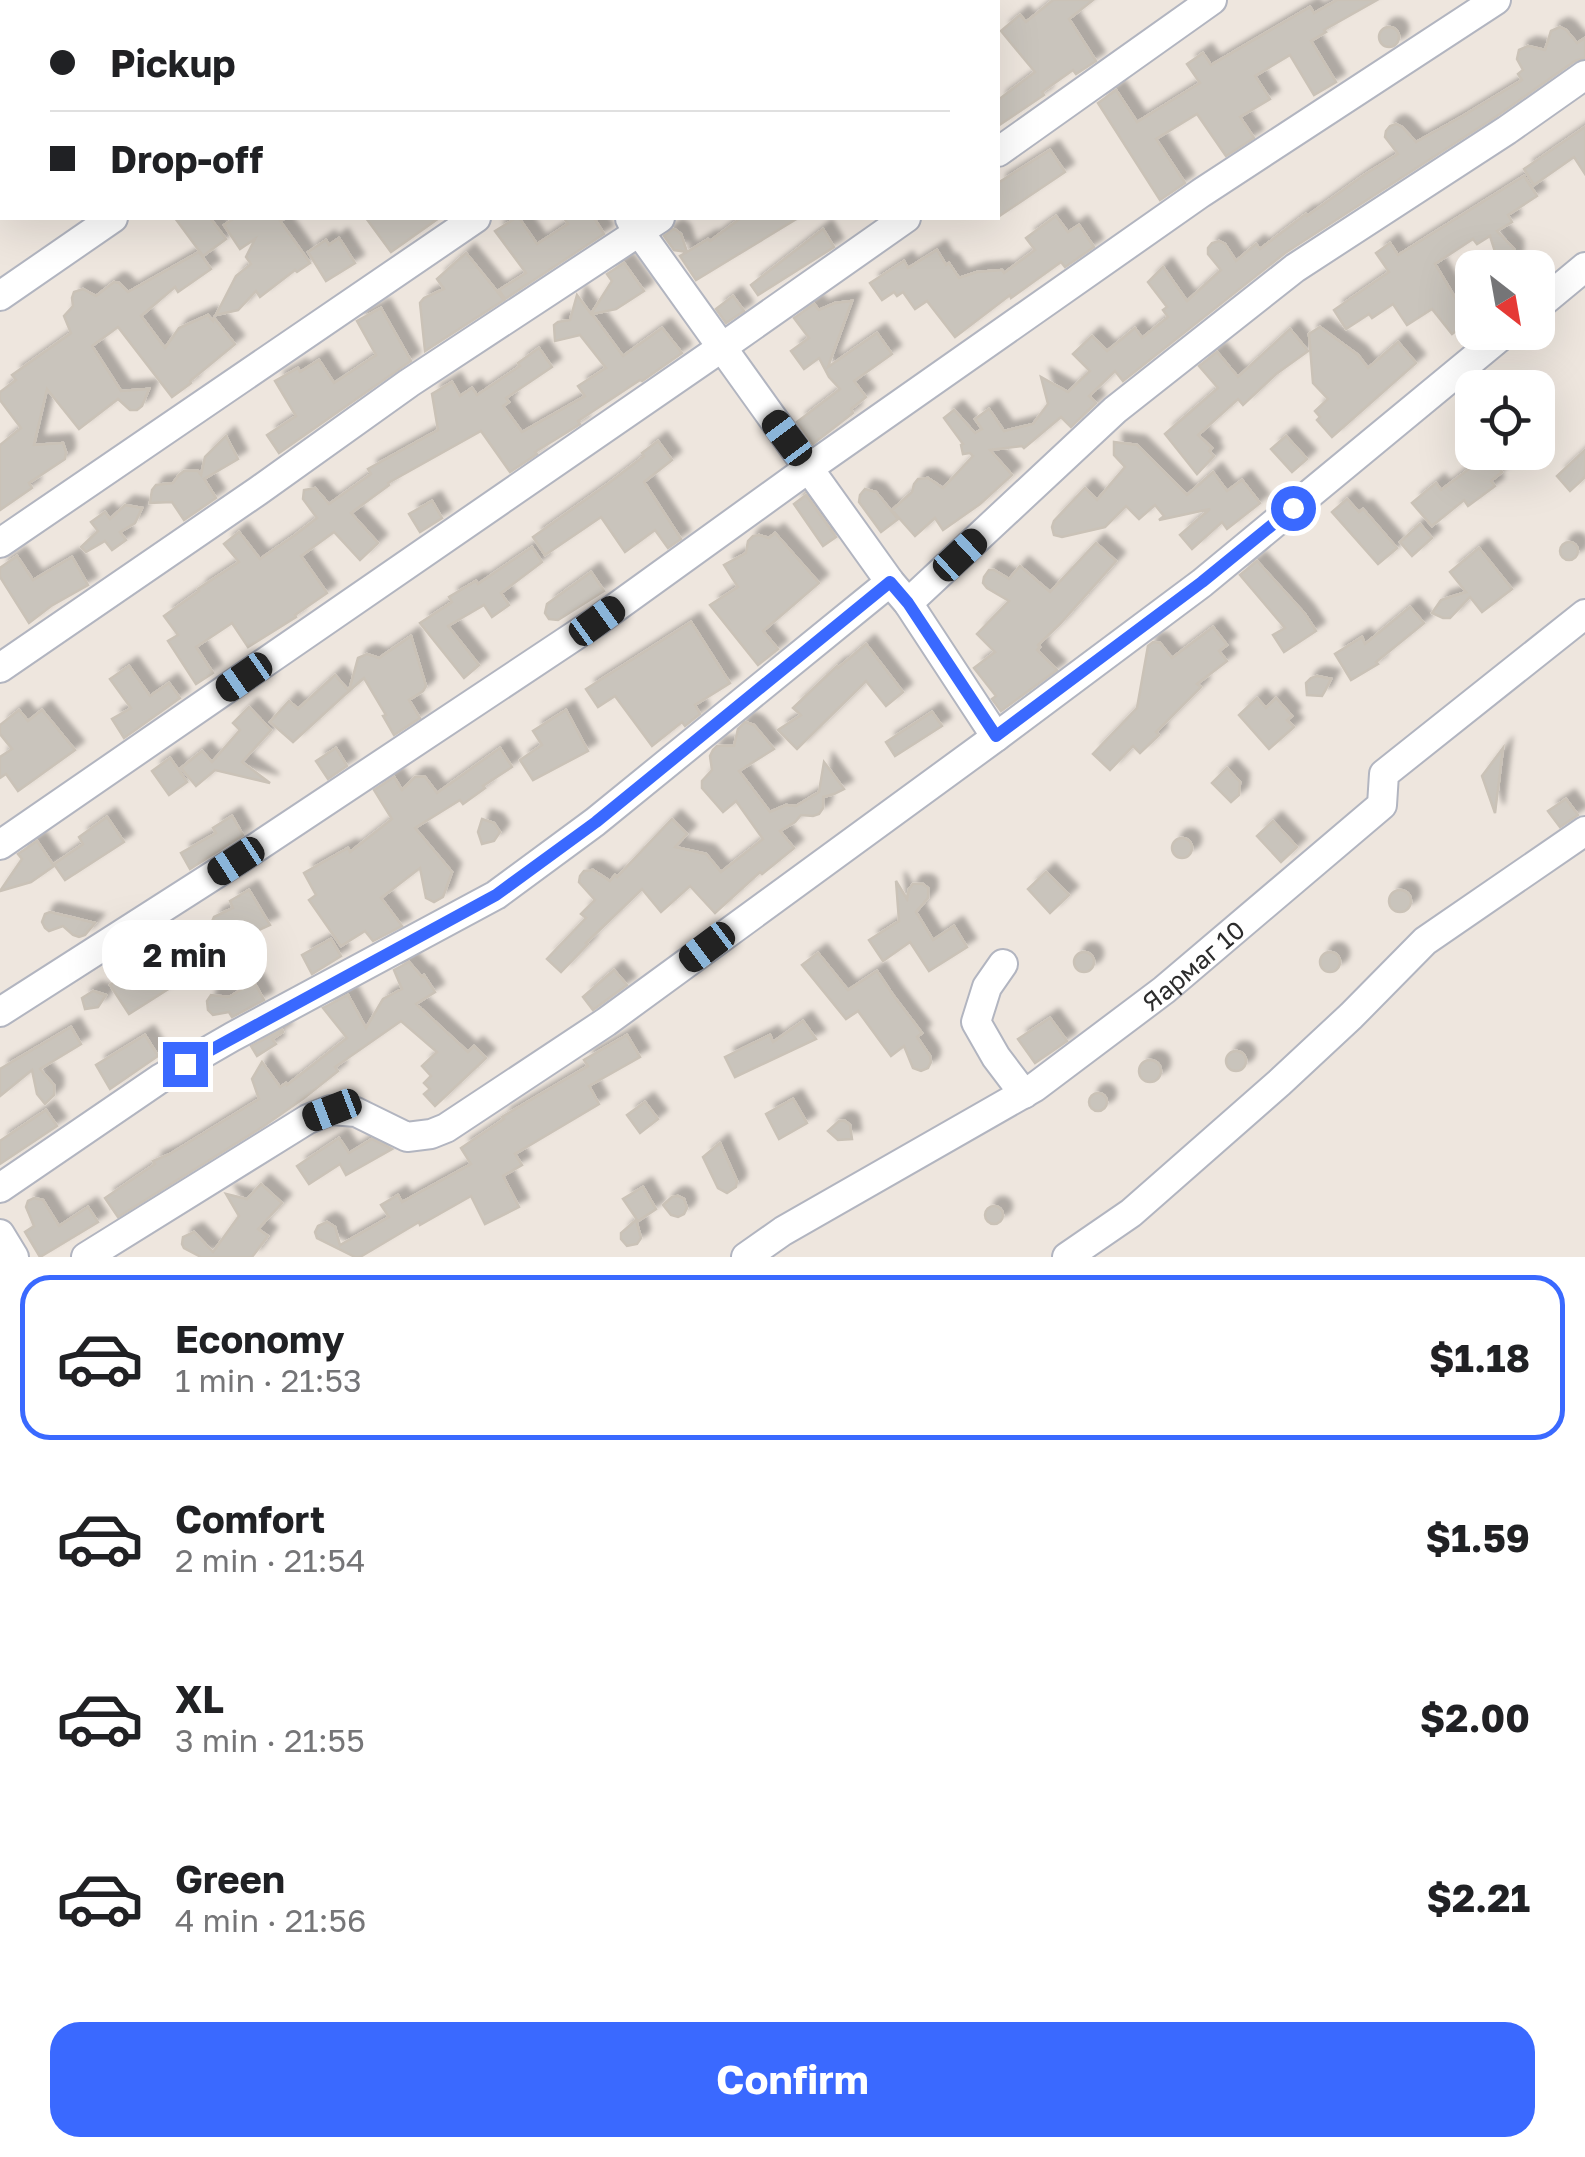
<!DOCTYPE html>
<html lang="en">
<head>
<meta charset="utf-8">
<style>
  body { margin:0; font-family:"Golos Text",sans-serif; background:#f2f2f2; color:#202124; height:100vh; display:flex; flex-direction:column; font-size:38px; white-space:nowrap }
  * { box-sizing:border-box; margin:0 }
  p { font-size:32px; color:#757577 }
  .icon { flex:none; width:55px; height:55px; fill:none; stroke:currentColor; stroke-width:2; stroke-linecap:round; stroke-linejoin:round }
  .map { position:relative; height:1257px; overflow:hidden }
  .panel { display:flex; flex-direction:column; background:#fff; flex:1 }
  .panel>* { flex:none }
  .hud { position:absolute; left:0px; top:0px; width:1000px; height:220px; box-shadow:0 10px 40px #0002; display:grid; align-content:center; height:220px; padding:0 50px; background:#fff }
  .needle { width:65px; rotate:149deg }
  .fabs { position:absolute; left:1455px; top:250px; display:grid; gap:20px }
  .fabs a { display:grid; place-items:center; width:100px; height:100px; border-radius:20px; background:#fff; box-shadow:0 10px 40px #0002; font-size:50px }
  .end { position:absolute; width:45px; height:45px; margin:-22px; border:12px solid #3a69ff; background:#fff; box-shadow:0 0 0 5px #fff }
  .from { border-radius:50% }
  .bubble { position:absolute; height:70px; border-radius:30px; background:#fff; box-shadow:0 10px 40px #0002; font-size:32px; font-weight:700; line-height:70px; text-align:center }
  .car { position:absolute; width:30px; height:60px; margin:-30px -15px; border-radius:12px; box-shadow:0 0 8px 2px #0007; background:linear-gradient(#222 24%,#8ab4d8 0 40%,#222 0 76%,#8ab4d8 0 86%,#222 0) }
  .hud b { display:flex; align-items:center; gap:35px; height:95px; font-size:38px }
  .hud b+b { border-top:2px solid #e0e0e0 }
  .hud i { width:25px; height:25px; background:#202124 }
  ul { padding:18px 0 0; list-style:none }
  li { display:flex; align-items:center; gap:30px; height:165px; margin:0 20px 15px; padding:0 30px; border:5px solid transparent; border-radius:30px }
  li div { flex:1 }
  li b { display:block; font-size:38px }
  li em { font-style:normal; font-weight:700 }
  li.active { border-color:#3a69ff }
  li>.icon { width:90px; height:90px; stroke-width:1.5 }
  .action { display:flex; gap:20px; margin-top:auto; padding:20px 50px }
  .action a { flex:1; height:115px; border-radius:30px; background:#3a69ff; color:#fff; font-size:40px; font-weight:700; line-height:115px; text-align:center }
  .map>svg:first-child { display:block }
  .building { fill:#c9c4bc; stroke:#cac2b7; stroke-width:2.5; filter:url(#shadow) }
  .lines { fill:none; stroke-linecap:round; stroke-linejoin:round }
  .minor-casing { stroke:#b2b5c0; stroke-width:32 }
  .minor { stroke:#fff; stroke-width:28 }
  .route { stroke:#3a69ff; stroke-width:12 }
  .labels { text-anchor:middle; dominant-baseline:central; stroke-width:9; stroke-linejoin:round; paint-order:stroke }
  .street-label { font-size:25px; fill:#2c2c2c; stroke:#fff }
</style>
</head>
<body>
<div class="map">
<svg width="1585" height="1257" viewBox="0 0 1585 1257">
  <defs>
    <filter id="shadow"><feDropShadow dx="9" dy="-9" stdDeviation="2.5" flood-color="#0004"/></filter>
  </defs>
  <rect width="100%" height="100%" fill="#eee6de"/>
  <g class="building">
    <path d="M1053,0H1093L1069,19L1096,61L1076,74L1073,70L1042,92L1044,95L998,126V100L1035,72L1001,31L1020,15L1026,22Z"/>
    <path d="M1337,0H1377L1324,30L1326,32L1311,41L1336,82L1314,95L1290,55L1255,76L1270,99L1240,117L1254,138L1226,156L1197,114L1156,139L1185,183L1160,200L1098,103L1116,90L1137,122L1200,83L1187,64L1203,53L1211,65L1310,7L1314,13Z"/>
    <circle cx="1389" cy="37" r="10"/>
    <path d="M1560,27L1566,30L1577,43L1585,38V58L1575,61L1497,116L1285,253L1123,381L1115,371L1089,396L1096,403L1071,427L1061,417L1024,448L1022,446L990,450L1012,475L980,504L943,530L935,518L915,536L892,510L912,492L914,484L918,479L928,478L943,488L973,456L970,453L963,454L961,445L963,444L944,418L954,410L975,433L982,429L975,419L989,409L1004,431L1033,424L1048,404L1041,377L1068,392L1090,371L1073,354L1092,336L1107,351L1135,328L1142,338L1168,317L1163,310L1167,307L1148,282L1163,267L1187,301L1221,270L1208,254V248L1212,243L1219,241L1225,244L1236,261L1256,244L1260,249L1306,214L1307,216L1364,175L1398,154L1385,137L1386,131L1390,126L1396,124L1402,127L1416,142L1461,117L1522,80L1518,74L1523,70L1517,59L1519,50L1528,46L1545,50L1551,31Z"/>
    <path d="M1585,127V174L1574,157L1534,185L1524,169Z"/>
    <path d="M1050,150L1065,172L998,217V183Z"/>
    <path d="M1524,176L1537,196L1508,215L1512,222L1497,231L1514,249V260L1507,264L1498,261L1490,236L1477,244L1473,239L1435,264L1457,301L1472,288V319L1452,334L1432,309L1407,325L1393,304L1372,318L1369,314L1346,329L1334,310L1389,272L1376,253L1390,243L1398,255Z"/>
    <path d="M1056,216L1068,232L1079,225L1094,247L1065,267L1061,262L1011,298L1010,295L955,337L927,301L915,309L903,292L897,296L894,292L882,300L870,283L904,261L908,268L937,250L946,265L949,263L959,278L977,272L1002,270L1004,273L1035,250L1026,238Z"/>
    <path d="M175,218H210L226,239L203,256Z"/>
    <path d="M235,218H286L280,221L310,263L297,272L295,270L260,297L256,291L238,310L216,315L236,276L251,264L246,257L255,239L240,249L224,225Z"/>
    <path d="M366,218H439L391,252Z"/>
    <path d="M516,218H519L537,244L568,224L564,218H594L604,234L505,299L499,290L526,273L495,231Z"/>
    <path d="M741,218H798L696,280L680,256L687,252L674,250L664,236L673,229L676,230L681,234L687,252L708,239L710,241Z"/>
    <path d="M823,229L834,247L758,295L751,285Z"/>
    <path d="M339,238L355,263L326,281L308,252L326,240L329,245Z"/>
    <path d="M199,252L211,269L178,292L175,287L141,316L165,348L179,328L208,315L213,321L214,318L235,344L190,381L191,383L172,397L118,327L92,346L121,391L149,389L142,406L137,410H130L118,399L79,429L47,389L34,445L63,443L66,452L65,459L29,483L32,488L0,510V445L21,428L0,400V392L16,380L12,375L71,333L64,316L73,306L72,298L74,292L83,289L96,296L114,282L119,283L128,292Z"/>
    <path d="M466,253L504,300L425,351L420,303L424,298L444,289L437,279Z"/>
    <path d="M624,263L644,291L616,309L592,314L623,356L662,328L682,353L642,381L640,380L578,421L580,424L535,452L537,454L510,472L481,431L388,483L389,485L351,513L378,543L360,560L334,532L301,556L327,593L295,615L296,617L248,647L232,623L196,647L213,673L196,684L168,641L178,635L164,616L199,591L198,589L239,562L224,544L239,532L260,559L295,535L317,518L303,499L304,490L315,488L329,504L371,474L368,469L438,430L432,394L452,382L460,396L472,388L477,395L520,366L518,363L539,348L552,367L506,398L509,402L503,406L522,432L585,396L578,386L606,368L580,335L555,341L554,325L558,322L570,320L577,295L591,314L612,281L607,274Z"/>
    <path d="M733,296L744,311L726,323L716,309Z"/>
    <path d="M852,301L828,367L877,333L892,354L854,381L866,397L851,409L853,413L813,444L797,422L840,389L829,377L819,358L804,369L791,351L809,338L794,318L814,304L819,310L835,303Z"/>
    <path d="M381,308L411,361L279,453L267,435L296,416L275,381L298,368L300,372L319,360L334,383L376,355L357,321Z"/>
    <path d="M1320,327L1358,355L1368,368L1398,342L1416,363L1332,437L1317,420L1320,417L1315,411L1328,399L1313,383L1309,334Z"/>
    <path d="M1290,329L1308,351L1276,374L1243,405L1238,399L1198,435L1212,448L1209,451L1214,456L1197,474L1165,434L1218,388L1199,366L1217,352L1238,377Z"/>
    <path d="M226,436L238,459L204,479L216,498L184,520L172,502L150,503L152,490L156,485L173,483L179,475L184,471H198L201,475L205,457Z"/>
    <path d="M1286,436L1307,459L1292,472L1271,449Z"/>
    <path d="M658,441L672,460L644,482L681,539L668,548L655,530L625,552L601,517L545,555L533,537L609,483L644,456L642,453Z"/>
    <path d="M1114,442L1137,445L1187,495L1213,472L1227,491L1242,480L1260,503L1227,529L1222,522L1192,549L1180,535L1210,509L1159,520L1164,516L1155,505L1139,519L1126,506L1105,527L1062,537L1054,535L1052,527L1054,521L1085,488L1097,500L1125,467L1114,455Z"/>
    <path d="M1585,450V477L1570,491L1557,476Z"/>
    <path d="M1488,455L1502,472L1491,481L1495,486L1468,506L1464,500L1432,526L1412,503L1436,483L1441,490Z"/>
    <path d="M865,489L876,492L898,519L881,532L859,502L860,495Z"/>
    <path d="M806,495L836,537L823,546L794,504Z"/>
    <path d="M1347,499L1359,512L1363,509L1397,548L1378,564L1332,512Z"/>
    <path d="M432,501L442,518L420,532L409,514Z"/>
    <path d="M125,505L142,508L135,523L120,532L126,540L112,550L105,541L86,552L81,547L98,531L91,522L105,512L110,519Z"/>
    <path d="M1420,524L1432,538L1412,556L1400,542Z"/>
    <path d="M775,533L819,583L763,631L778,649L758,665L710,605L738,587L724,565L746,553L748,541L753,536L759,535L769,538Z"/>
    <circle cx="1569" cy="551" r="9"/>
    <path d="M1096,543L1116,561L1060,624L1038,645L1040,647L1037,650L1057,670L1001,711L992,699L996,696L974,668L995,652L977,634L1009,601L987,588L983,583L984,577L989,570H994L1009,579L1020,566L1050,592Z"/>
    <path d="M532,547L542,562L501,593L509,605L492,617L484,605L448,626L479,665L464,678L420,623L452,602L449,597L476,581L478,584Z"/>
    <path d="M1479,548L1512,589L1482,612L1470,597L1450,618H1443L1432,613L1441,600L1466,592L1450,572Z"/>
    <path d="M17,556L33,580L72,557L88,585L51,606L29,623L0,577V568Z"/>
    <path d="M1257,561L1305,614L1316,631L1284,652L1273,635L1285,628L1240,575Z"/>
    <path d="M591,572L604,591L558,620L549,619L545,613L547,604Z"/>
    <path d="M1410,607L1424,623L1376,662L1378,664L1351,680L1335,654L1362,637L1365,644Z"/>
    <path d="M691,622L730,683L695,705L700,714L685,726L682,722L652,746L615,696L598,707L586,689Z"/>
    <path d="M1213,627L1227,645L1219,651L1227,661L1197,684L1201,687L1156,732L1159,735L1140,753L1133,746L1110,770L1093,754L1137,708L1148,646L1153,642L1160,643L1172,658Z"/>
    <path d="M411,636L426,686L423,691L409,700L420,718L394,735L383,716L386,715L364,678L349,691L358,658L367,654L379,658Z"/>
    <path d="M866,644L903,692L886,706L866,681L797,749L778,730L801,715L793,708L837,666L838,668Z"/>
    <path d="M129,666L150,696L169,683L180,698L124,738L112,719L131,708L110,679Z"/>
    <path d="M335,675L349,691L293,742L270,722L289,701L298,709Z"/>
    <path d="M1317,676L1331,679L1325,691L1322,696L1307,695L1306,683L1311,678Z"/>
    <path d="M1257,698L1266,708L1276,698L1292,716L1287,720L1294,727L1269,749L1239,715Z"/>
    <path d="M249,707L271,730L242,762L270,783L215,770L196,786L181,768L202,751L212,762L240,730L233,723Z"/>
    <path d="M19,710L28,721L42,710L75,750L18,791L6,774L0,778V757L12,749L0,734V725Z"/>
    <path d="M566,710L588,751L533,780L520,760L542,745L533,731Z"/>
    <path d="M932,712L942,726L895,756L886,742Z"/>
    <path d="M745,722L754,725L774,749L739,771L770,812L786,805L796,806L819,792L824,762L844,789L834,794L823,797V808L819,814L813,816L801,815L795,822L780,831L794,848L762,874L760,872L715,913L690,886L661,912L642,889L586,943L588,944L561,972L547,959L586,918L581,914L595,900L579,882L580,876L584,871L593,870L610,881L615,875L617,877L672,819L687,834L675,847L706,854L721,872L763,839L736,801L723,812L702,788V781L712,770L710,756L713,750L717,746H734L738,729Z"/>
    <path d="M336,748L347,766L328,779L316,761Z"/>
    <path d="M500,748L512,767L483,786L485,788L463,804L460,800L415,828L452,872L443,897L434,902L426,898L420,868L381,898L402,926L373,941L365,931L341,946L309,900L316,895L304,873L348,848L350,852L392,819L374,790L394,777L402,790L415,777H425L437,793Z"/>
    <path d="M1503,748L1495,813L1482,776Z"/>
    <path d="M170,758L187,782L169,795L152,771Z"/>
    <path d="M1227,768L1240,782L1239,795L1231,802L1212,783Z"/>
    <path d="M1566,799L1578,815L1560,827L1548,811Z"/>
    <path d="M232,816L243,835L190,869L181,853L216,833L213,828Z"/>
    <path d="M107,817L124,842L65,880L54,864L83,844L79,837Z"/>
    <path d="M482,819L494,823L500,832L494,841L482,844L478,832Z"/>
    <path d="M1273,821L1297,847L1281,862L1257,836Z"/>
    <circle cx="1182" cy="848" r="10"/>
    <path d="M37,841L54,866L31,882L0,891L22,859L18,854Z"/>
    <path d="M1046,872L1069,895L1050,913L1028,889Z"/>
    <path d="M896,881L907,899L909,889L913,884H923L928,888V898L916,912L933,940L954,926L967,947L929,971L910,942L883,961L869,940L899,921Z"/>
    <path d="M249,890L270,925L246,936L240,925L226,934L213,933L211,924L214,917L233,908L230,901Z"/>
    <circle cx="1400" cy="901" r="11"/>
    <path d="M50,912L54,913L95,923L85,935L79,937L73,935L63,926L49,931L45,928L42,922L45,914Z"/>
    <path d="M331,939L341,956L312,974L302,955Z"/>
    <path d="M195,946L206,965L129,1014L110,985L128,974L134,984Z"/>
    <circle cx="1330" cy="962" r="10"/>
    <circle cx="1084" cy="962" r="10"/>
    <path d="M818,953L848,990L877,971L893,995L922,1033L917,1037L930,1056L931,1062L928,1068L921,1071L913,1068L904,1046L891,1056L858,1011L846,1019L802,965Z"/>
    <path d="M409,962L422,977L424,975L435,992L416,1004L468,1052L474,1046L486,1058L435,1106L424,1094L430,1089L424,1083L431,1076L422,1066L437,1052L401,1021L335,1067L338,1071L304,1098L264,1126L118,1217L105,1198L155,1164L153,1161L170,1154L259,1099L252,1079L262,1062L280,1087L286,1083L287,1085L347,1038L323,1008L348,995L366,1028L383,999L402,989L394,970Z"/>
    <path d="M614,970L627,985L593,1010L583,997Z"/>
    <path d="M254,982L264,1000L232,1017L229,1012L213,1015L208,1010L207,1001L211,995L229,997Z"/>
    <path d="M93,991L106,995L98,1007L85,1009L82,998Z"/>
    <path d="M1050,1018L1067,1041L1035,1063L1018,1039Z"/>
    <path d="M803,1021L816,1039L735,1077L725,1057L770,1035L773,1042Z"/>
    <path d="M71,1027L81,1044L40,1069L54,1085V1095L45,1104L37,1094L32,1070L0,1096V1069Z"/>
    <path d="M282,1030L283,1032L272,1039L276,1044L257,1056L251,1046Z"/>
    <path d="M145,1035L158,1056L110,1089L96,1065Z"/>
    <path d="M627,1035L640,1057L589,1086L599,1104L515,1154L522,1165L503,1176L519,1207L485,1224L471,1196L420,1225L419,1222L360,1257H355L317,1238L315,1232L318,1226L327,1222L335,1227L340,1245L389,1217L381,1205L398,1195L402,1202L471,1164L461,1148L504,1119L502,1117L588,1066L584,1060Z"/>
    <circle cx="1236" cy="1061" r="10"/>
    <circle cx="1150" cy="1071" r="11"/>
    <circle cx="1098" cy="1102" r="9"/>
    <path d="M793,1099L807,1123L779,1139L766,1114Z"/>
    <path d="M645,1102L658,1119L640,1133L627,1115Z"/>
    <path d="M46,1110L57,1126L0,1164V1141Z"/>
    <path d="M839,1121H845L850,1125L852,1139L838,1140L828,1131Z"/>
    <path d="M339,1138L349,1153L372,1139L392,1149L346,1175L340,1164L309,1184L297,1166Z"/>
    <path d="M720,1143L737,1181L736,1187L727,1193L718,1188L703,1157Z"/>
    <path d="M261,1184L282,1203L258,1229L268,1236L252,1257H201L184,1248L182,1244L183,1237L194,1232L213,1252L239,1216L226,1194L247,1199Z"/>
    <path d="M643,1187L656,1209L638,1221L623,1199Z"/>
    <path d="M678,1196L684,1199L687,1208L684,1214L678,1217L671,1215L663,1205L672,1197Z"/>
    <path d="M34,1198L43,1200L59,1226L88,1207L98,1222L40,1257L25,1232L34,1226L26,1207L28,1201Z"/>
    <circle cx="994" cy="1215" r="9"/>
    <path d="M636,1220L641,1238L637,1244L627,1246L621,1239V1233Z"/>
  </g>
  <g class="lines">
    <g class="minor-casing">
      <g id="minor">
        <path d="M479,0L481,2"/>
        <path d="M96,2L100,0"/>
        <path d="M441,2L445,0"/>
        <path d="M513,2L516,0"/>
        <path d="M784,2L787,0"/>
        <path d="M974,2L978,0"/>
        <path d="M0,66L2,65"/>
        <path d="M998,152L1212,0"/>
        <path d="M630,219L890,582L908,603L996,737"/>
        <path d="M0,296L113,218"/>
        <path d="M1538,306L1585,267"/>
        <path d="M0,543L476,218"/>
        <path d="M908,603L1115,410L1295,268L1507,130L1585,75"/>
        <path d="M0,668L258,491L409,383L660,218"/>
        <path d="M0,845L721,348L906,218"/>
        <path d="M1003,964L987,987L976,1022L996,1057L1024,1094"/>
        <path d="M0,1012L236,861L597,621L809,468L1201,193L1496,0"/>
        <path d="M0,1188L161,1078L232,1037L496,895L595,822L890,582"/>
        <path d="M0,1234L14,1257"/>
        <path d="M86,1257L308,1119L331,1110L356,1112L407,1137L431,1134L446,1128L606,1022L996,737L1202,583L1506,332"/>
        <path id="s1" d="M746,1257L783,1231L1035,1087L1164,990L1382,805L1384,774L1585,614"/>
        <path d="M1067,1257L1131,1213L1279,1083L1351,1016L1425,941L1585,831"/>
      </g>
    </g>
    <use href="#minor" class="minor"/>
  </g>
  <g class="lines">
    <path class="route" d="M185,1064L496,895L596,822L890,582L908,603L996,736L1202,582L1293,508"/>
  </g>
  <g class="labels">
    <g class="street-label">
      <text stroke="none"><textPath href="#s1" startOffset="535">Яармаг 10</textPath></text>
    </g>
  </g>
</svg>
<div class="fabs">
<a><svg class="needle" viewBox="-14 -14 28 28"><path d="M0-13l5 13h-10z" fill="#e53935"/><path d="M0 13l5-13h-10z" fill="#757577"/></svg></a>
<a><svg class="icon" aria-label="locate" viewBox="0 0 24 24"><circle cx="12" cy="12" r="6"/><path d="M12 2v4M12 18v4M2 12h4M18 12h4"/></svg></a>
</div>
<i class="end from" style="left:1293px;top:508px"></i>
<i class="end" style="left:185px;top:1064px"></i>
<div class="bubble" style="left:102px;top:920px;width:165px">2 min</div>
<i class="car" style="left:787px;top:438px;rotate:323deg"></i>
<i class="car" style="left:960px;top:555px;rotate:47deg"></i>
<i class="car" style="left:597px;top:621px;rotate:54deg"></i>
<i class="car" style="left:244px;top:677px;rotate:235deg"></i>
<i class="car" style="left:236px;top:861px;rotate:237deg"></i>
<i class="car" style="left:707px;top:947px;rotate:233deg"></i>
<i class="car" style="left:332px;top:1110px;rotate:249deg"></i>
<div class="hud">
<b><i class="from"></i>Pickup</b>
<b><i></i>Drop-off</b>
</div>
</div>
<section class="panel">
<ul>
<li class="active"><svg class="icon" aria-label="car" viewBox="0 0 24 24"><path d="M5 17H2v-5l4-1 3-4h7l3 4 3 1v5h-3M9 17h6M6 11h13"/><circle cx="7" cy="17" r="2"/><circle cx="17" cy="17" r="2"/></svg><div><b>Economy</b><p>1 min · 21:53</p></div><em>$1.18</em></li>
<li><svg class="icon" aria-label="car" viewBox="0 0 24 24"><path d="M5 17H2v-5l4-1 3-4h7l3 4 3 1v5h-3M9 17h6M6 11h13"/><circle cx="7" cy="17" r="2"/><circle cx="17" cy="17" r="2"/></svg><div><b>Comfort</b><p>2 min · 21:54</p></div><em>$1.59</em></li>
<li><svg class="icon" aria-label="car" viewBox="0 0 24 24"><path d="M5 17H2v-5l4-1 3-4h7l3 4 3 1v5h-3M9 17h6M6 11h13"/><circle cx="7" cy="17" r="2"/><circle cx="17" cy="17" r="2"/></svg><div><b>XL</b><p>3 min · 21:55</p></div><em>$2.00</em></li>
<li><svg class="icon" aria-label="car" viewBox="0 0 24 24"><path d="M5 17H2v-5l4-1 3-4h7l3 4 3 1v5h-3M9 17h6M6 11h13"/><circle cx="7" cy="17" r="2"/><circle cx="17" cy="17" r="2"/></svg><div><b>Green</b><p>4 min · 21:56</p></div><em>$2.21</em></li>
</ul>
<div class="action"><a>Confirm</a></div>
</section>
</body>
</html>
